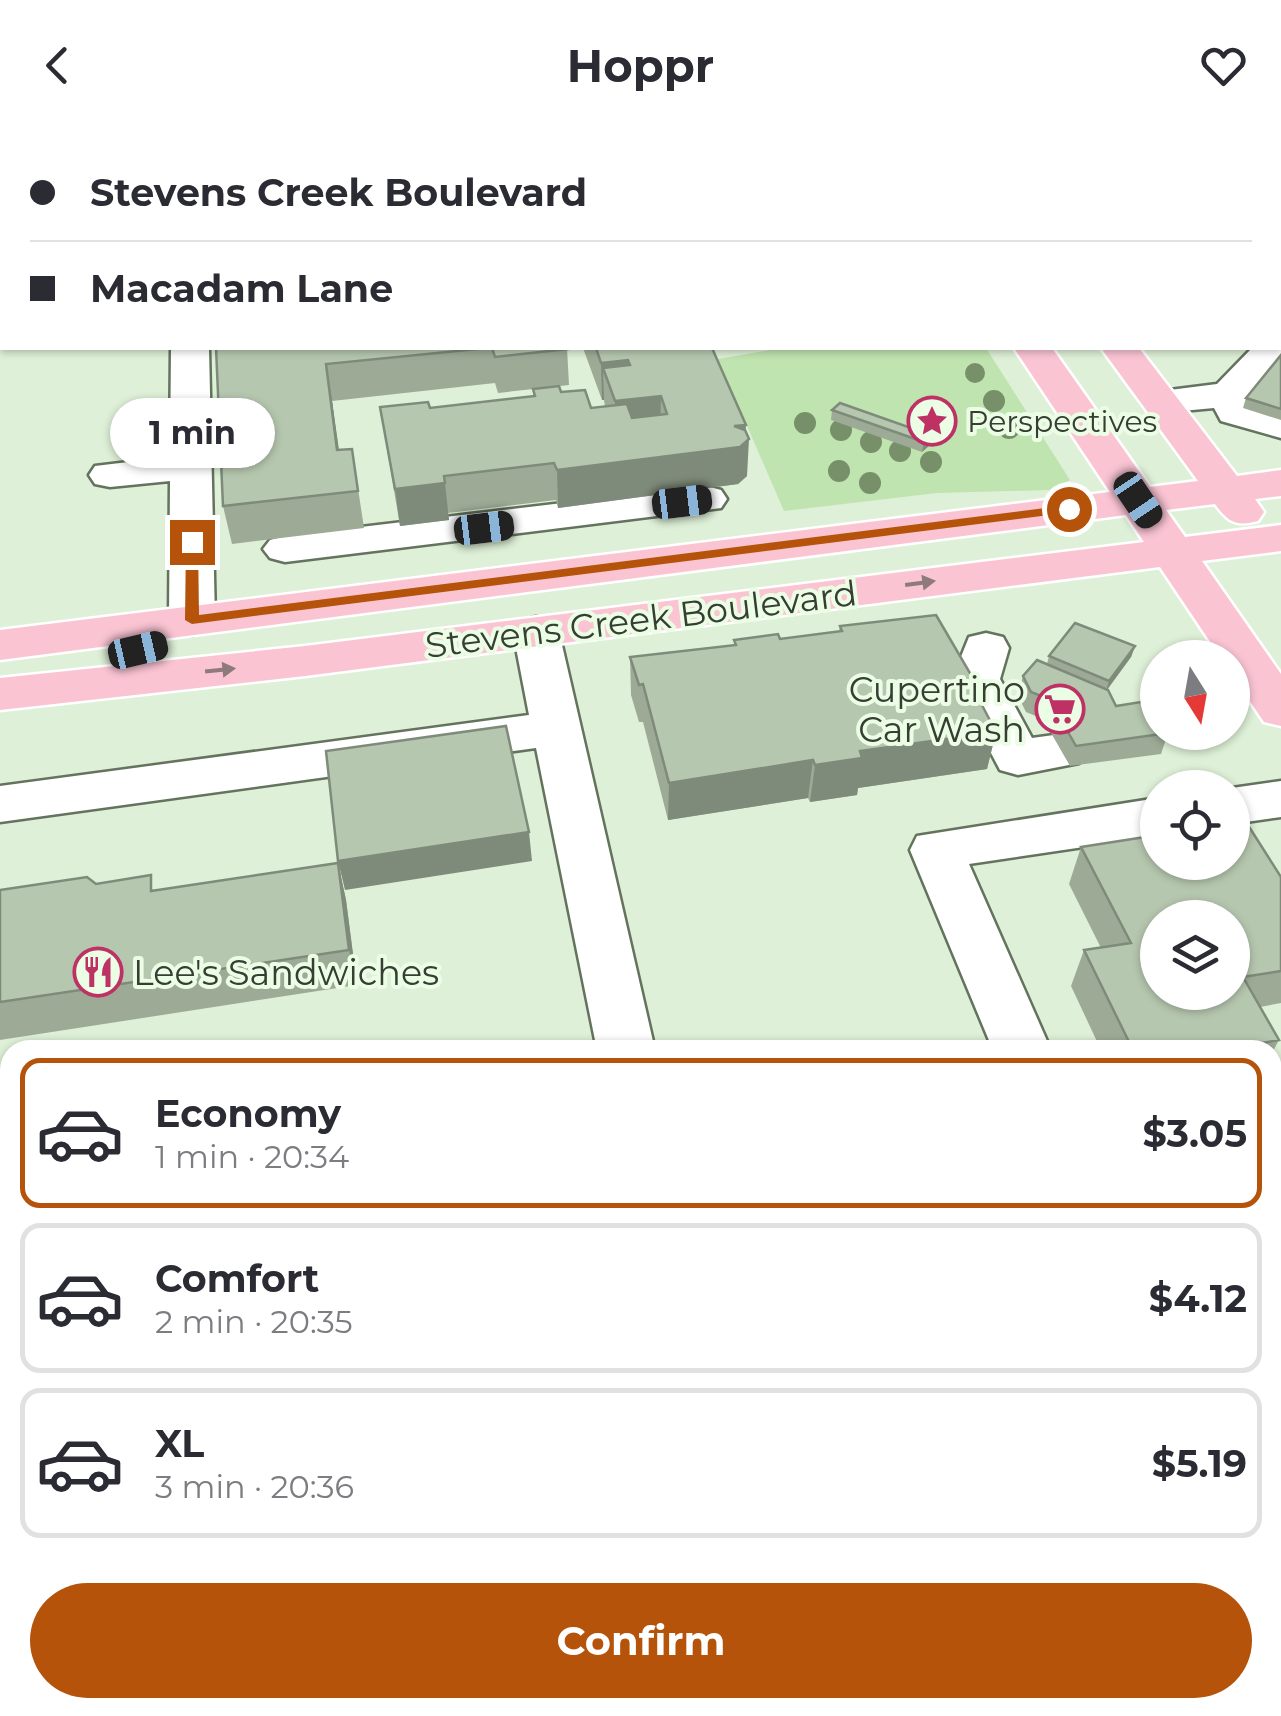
<!DOCTYPE html>
<html lang="en">
<head>
<meta charset="utf-8">
<style>
  body { margin:0; font-family:Montserrat,sans-serif; background:#f2f2f3; color:#2b2b33; height:100vh; display:flex; flex-direction:column; font-size:38px; white-space:nowrap }
  * { box-sizing:border-box; margin:0 }
  p { font-size:32px; color:#7c7c81 }
  .icon { flex:none; width:55px; height:55px; fill:none; stroke:currentColor; stroke-width:2; stroke-linecap:round; stroke-linejoin:round }
  .map { position:relative; flex:1; overflow:hidden }
  .panel { position:absolute; left:0px; top:910px; width:1282px; height:678px; display:flex; flex-direction:column; background:#fff; border-radius:30px 30px 0 0; box-shadow:0 2px 8px #0004 }
  .panel>* { flex:none }
  .banner { position:absolute; left:0px; top:0px; width:1282px; height:220px; box-shadow:0 2px 8px #0004; display:grid; align-content:center; height:220px; padding:0 30px; background:#fff }
  .needle { width:65px; rotate:169deg }
  .tools { position:absolute; left:1140px; top:510px; display:grid; gap:20px }
  .tools a { display:grid; place-items:center; width:110px; height:110px; border-radius:50%; background:#fff; box-shadow:0 2px 8px #0004; font-size:50px }
  .end { position:absolute; width:45px; height:45px; margin:-22px; border:12px solid #b45309; background:#fff; box-shadow:0 0 0 5px #fff }
  .from { border-radius:50% }
  .bubble { position:absolute; height:70px; border-radius:35px; background:#fff; box-shadow:0 2px 8px #0004; font-size:32px; font-weight:700; line-height:70px; text-align:center }
  .car { position:absolute; width:30px; height:60px; margin:-30px -15px; border-radius:12px; box-shadow:0 0 8px 2px #0007; background:linear-gradient(#222 24%,#8ab4d8 0 40%,#222 0 76%,#8ab4d8 0 86%,#222 0) }
  .banner b { display:flex; align-items:center; gap:35px; height:95px; font-size:38px }
  .banner b+b { border-top:2px solid #e1e1e2 }
  .banner i { width:25px; height:25px; background:#2b2b33 }
  ul { padding:18px 0 0; list-style:none }
  li { display:flex; align-items:center; gap:30px; height:150px; margin:0 20px 15px; padding:0 10px; border:5px solid #e1e1e2; border-radius:20px }
  li div { flex:1 }
  li b { display:block; font-size:38px }
  li em { font-style:normal; font-weight:700 }
  li.selected { border-color:#b45309 }
  li>.icon { width:90px; height:90px; stroke-width:1.5 }
  .cta { display:flex; gap:20px; margin-top:auto; padding:20px 30px }
  .cta a { flex:1; height:115px; border-radius:60px; background:#b45309; color:#fff; font-size:40px; font-weight:700; line-height:115px; text-align:center }
  header { display:flex; justify-content:space-between; align-items:center; height:130px; padding:0 30px; background:#fff; font-size:45px; font-weight:700 }
  .map>svg:first-child { display:block }
  .green { fill:#bfe4af }
  .lines { fill:none; stroke-linecap:round; stroke-linejoin:round }
  .minor-casing { stroke:#64735d; stroke-width:5 }
  .major-casing { stroke:#fff; stroke-width:5 }
  .minor { fill:#fff; fill-rule:evenodd }
  .major { fill:#fac4d3; fill-rule:evenodd }
  .tree { fill:#77906a }
  .wall { fill:#9dab96 }
  .shaded-wall { fill:#7f8b7a }
  .building { fill:#b6c7af; stroke:#7f8b7a; stroke-width:2.5; fill-rule:evenodd }
  .oneway { fill:#8e7a7b }
  .route { fill:#b45309 }
  .labels { text-anchor:middle; dominant-baseline:central; stroke-width:8; stroke-linejoin:round; paint-order:stroke }
  .far-poi-label { font-size:30px; fill:#363d33; stroke:#ebfde4; text-anchor:start }
  .street-label { font-size:35px; fill:#363d33; stroke:#ebfde4 }
  .poi-label { font-size:35px; fill:#363d33; stroke:#ebfde4; text-anchor:end }
</style>
</head>
<body>
<header><svg class="icon" aria-label="back" viewBox="0 0 24 24"><path d="M15 5l-7 7 7 7"/></svg>Hoppr<svg class="icon" aria-label="heart" viewBox="0 0 24 24"><path d="M12 20l-8-8c-3-5 5-10 8-4 3-6 11-1 8 4z"/></svg></header>
<div class="map">
<svg width="1281" height="1586" viewBox="0 0 1281 1586">
  <rect width="100%" height="100%" fill="#def0d7"/>
  <g class="green">
    <path d="M782,218H986L1070,350L1050,360L937,363L784,381L718,229Z"/>
    <path d="M10,946V1284L0,1285V947Z"/>
  </g>
  <g class="lines">
    <g class="minor-casing">
      <g id="minor">
        <path d="M165,0H197V2H166Z"/>
        <path d="M727,0H759L760,2H729Z"/>
        <path d="M1281,212V234L1249,266L1252,275L1281,284V308L1221,291L1214,278L1160,283L1146,279L1140,271L1146,263L1217,254L1252,218H1280Z"/>
        <path d="M171,218H209L215,490L208,500L192,505L176,500L169,490L170,351L110,357L95,354L89,345L95,336L170,327Z"/>
        <path d="M706,356L721,360L727,369L721,378L285,432L270,428L263,419L270,410L285,406Z"/>
        <path d="M536,487L552,491L559,502L655,920H597L536,618L0,692V656L529,585L513,502L520,491Z"/>
        <path d="M986,503L1003,507L1009,518L1000,549L1032,608L1061,604L1079,609L1086,621L1079,633L1018,645L1000,640L952,549L969,507Z"/>
        <path d="M1281,651V687L1232,694V658Z"/>
        <path d="M1158,668V706L969,734L1051,920H993L910,720L917,706Z"/>
        <path d="M1281,1041V1097L1272,1099V1043Z"/>
        <path d="M10,1313V1385L0,1387V1315Z"/>
      </g>
    </g>
    <g class="major-casing">
      <g id="major">
        <path d="M872,0H904L906,2H874Z"/>
        <path d="M942,0H974L976,2H944Z"/>
        <path d="M1014,218H1052L1150,357L1198,351L1101,218H1139L1237,346L1281,340V366L1255,369L1264,382L1258,391C1236,397 1228,392 1215,374L1166,380L1185,407L1281,395V421L1202,431L1281,544V596L1264,592L1232,545V528H1221L1160,437L305,546L0,580V548L305,516L1144,412L1126,385L0,530V500L1110,362Z"/>
      </g>
    </g>
    <use href="#minor" class="minor"/>
    <use href="#major" class="major"/>
  </g>
  <g class="tree">
    <circle cx="975" cy="243" r="10"/>
    <circle cx="994" cy="271" r="11"/>
    <circle cx="805" cy="293" r="11"/>
    <circle cx="1009" cy="298" r="11"/>
    <circle cx="841" cy="300" r="11"/>
    <circle cx="871" cy="312" r="11"/>
    <circle cx="900" cy="321" r="11"/>
    <circle cx="931" cy="332" r="11"/>
    <circle cx="839" cy="341" r="11"/>
    <circle cx="870" cy="353" r="11"/>
  </g>
  <g class="wall">
    <path d="M215,0H530V2H216Z"/>
    <path d="M1005,0H1164L1163,2H1007Z"/>
    <rect x="0" y="25" width="2" height="191"/>
    <path d="M216,218H567L569,255L560,256L561,262L591,278L605,277L604,270H602L583,218H712L746,302L747,346L738,354L558,378L556,370L448,383L449,390L400,396L380,277L430,278L533,266V259L498,263L495,253L332,271L339,320L352,319L364,398L232,414L223,376Z"/>
    <path d="M1281,225V290L1243,278L1246,268Z"/>
    <path d="M832,280L931,305L930,315L922,322L831,290Z"/>
    <path d="M840,496L977,555L976,562L996,602L987,639L858,658L857,665L810,672L808,668L668,690L643,592H639L631,565L630,527L734,515V510L780,509L839,502Z"/>
    <path d="M1135,516L1131,527L1107,560L1116,576L1168,603L1161,624L1070,636L1043,589L1026,582L1018,566L1023,546L1047,534L1049,526Z"/>
    <path d="M1081,717L1281,747V873L1260,877L1279,910L1272,923V920H1101L1071,856L1084,820L1101,818L1069,754Z"/>
    <path d="M338,733L346,770L357,855L0,910V760L96,754L156,760Z"/>
    <path d="M1272,1240L1281,1258V1500L1272,1502Z"/>
    <path d="M10,1377V1525L0,1527V1379Z"/>
    <path d="M802,1578H930L924,1586H804Z"/>
    <path d="M1047,1578H1163L1166,1584L1164,1586H1050Z"/>
  </g>
  <g class="shaded-wall">
    <path d="M0,68L2,76V98L0,90Z"/>
    <path d="M628,230L629,267L603,238L604,270H602L601,233Z"/>
    <path d="M326,234L332,271L344,357L337,320Z"/>
    <path d="M661,266L660,303L615,308V271Z"/>
    <path d="M746,295L745,313L749,309L747,346L738,354L558,378L557,340Z"/>
    <path d="M931,305L930,315L922,322L924,312Z"/>
    <path d="M445,353L449,390L400,396L395,359Z"/>
    <path d="M1135,516L1131,527L1106,561L1109,551Z"/>
    <path d="M996,602L987,639L858,658L857,665L810,672L815,635L860,621Z"/>
    <path d="M813,630L808,668L668,690L669,653Z"/>
    <path d="M529,702L532,731L345,760L338,731Z"/>
    <path d="M338,733L346,770L357,855L349,820Z"/>
    <rect x="185" y="1578" width="18" height="8"/>
  </g>
  <g class="building">
    <path d="M315,0H529L525,2H285Z"/>
    <path d="M574,0H652L653,2H575Z"/>
    <path d="M652,0H718L719,2H653Z"/>
    <path d="M1031,0H1093L1096,2H1033Z"/>
    <rect x="0" y="25" width="2" height="32"/>
    <path d="M1280,27L1281,28L1280,93Z"/>
    <path d="M0,87H2V186L0,187Z"/>
    <path d="M216,218H487L326,234L337,320L352,319L358,361L223,376Z"/>
    <path d="M492,218H567L568,219L495,227Z"/>
    <path d="M596,218H712L746,295L734,296L745,300L749,309L740,317L557,340L554,333L444,346L445,353L395,359L380,277L428,272L430,278L535,266L533,259L559,256L561,262L585,260L591,278L627,274L632,288L667,284L661,266L615,271L603,238L630,235L628,230L601,233Z"/>
    <path d="M1281,225V279L1246,268Z"/>
    <path d="M840,273L931,305L924,312L832,280Z"/>
    <path d="M936,485L977,555L972,556L996,602L860,621L862,628L815,635L813,630L669,653L643,554L639,555L630,527L736,515L734,510L778,504L780,509L842,501L840,496Z"/>
    <path d="M1075,493L1135,516L1109,551L1049,526Z"/>
    <path d="M1037,530L1108,560L1116,576L1147,571L1158,587V602L1168,603L1076,616L1049,569L1031,562L1023,546Z"/>
    <path d="M506,596L529,702L338,731L326,621Z"/>
    <path d="M1246,692L1281,747V841L1243,847L1279,910L1222,920H1133L1084,820L1131,813L1081,717L1158,705V732H1232V694ZM1158,788H1232V862H1158Z"/>
    <path d="M338,733L349,820L0,872V760L87,747L96,754L151,745V761Z"/>
    <path d="M1272,1240L1281,1258V1482L1272,1484Z"/>
    <path d="M10,1377V1498L0,1500V1379Z"/>
    <rect x="143" y="1578" width="42" height="8"/>
    <path d="M225,1578H714L716,1586H225Z"/>
    <path d="M814,1578H882L884,1586H816Z"/>
    <path d="M1070,1578H1163L1166,1584L1158,1586H1073Z"/>
  </g>
  <defs><path id="oneway-solid" d="M-6-.8H1V-3.2L6.5 0L1 3.2V.8H-6Z" transform="scale(2.5)"/></defs>
  <g class="oneway">
    <use href="#oneway-solid" transform="translate(920 453) rotate(-8)"/>
    <use href="#oneway-solid" transform="translate(220 540) rotate(-6)"/>
  </g>
  <path class="route" d="M1069,375L1075,379L1073,382L192,494L185,490L186,412L192,408L198,412L199,485Z"/>
  <defs>
    <g id="sight-ring" transform="scale(2.5)"><circle r="9.5" fill="#ebfde4" stroke="#bd3165" stroke-width="1.5"/><path d="M0-6L1.8-2.2L6-1.7L2.9 1.2L3.7 5.4L0 3.3L-3.7 5.4L-2.9 1.2L-6-1.7L-1.8-2.2Z" fill="#bd3165"/></g>
    <g id="supermarket-ring" transform="scale(2.5)"><circle r="9.5" fill="#ebfde4" stroke="#bd3165" stroke-width="1.5"/><path d="M-6-5.5h2.5l.6 2H6L4.5 2H-2.5L-4.4-4H-6ZM-1.5 3.2a1.3 1.3 0 1 0 .1 0ZM3 3.2a1.3 1.3 0 1 0 .1 0Z" fill="#bd3165"/></g>
    <g id="restaurant-ring" transform="scale(2.5)"><circle r="9.5" fill="#ebfde4" stroke="#bd3165" stroke-width="1.5"/><path d="M-5-6h1v4h1v-4h1v4h1v-4h1v5L-1.5 .5V6h-2V.5L-5-1ZM5-6V6H3V1.5H1.5Q1.5-4 5-6Z" fill="#bd3165"/></g>
  </defs>
  <g fill-rule="evenodd">
    <use href="#sight-ring" x="932" y="291"/>
    <use href="#supermarket-ring" x="1060" y="579"/>
    <use href="#restaurant-ring" x="98" y="842"/>
  </g>
  <g class="labels">
    <g class="far-poi-label">
      <text x="967" y="291">Perspectives</text>
    </g>
    <g class="street-label">
      <text transform="translate(641 489) rotate(-7)">Stevens Creek Boulevard</text>
    </g>
    <g class="poi-label">
      <text x="1025" y="559">Cupertino<tspan x="1025" dy="40">Car Wash</tspan></text>
      <text x="133" y="842" text-anchor="start">Lee's Sandwiches</text>
    </g>
  </g>
</svg>
<div class="tools">
<a><svg class="needle" viewBox="-14 -14 28 28"><path d="M0-13l5 13h-10z" fill="#e53935"/><path d="M0 13l5-13h-10z" fill="#7c7c81"/></svg></a>
<a><svg class="icon" aria-label="locate" viewBox="0 0 24 24"><circle cx="12" cy="12" r="6"/><path d="M12 2v4M12 18v4M2 12h4M18 12h4"/></svg></a>
<a><svg class="icon" aria-label="layers" viewBox="0 0 24 24"><path d="M12 4l9 5-9 5-9-5zM3 14l9 5 9-5"/></svg></a>
</div>
<i class="end from" style="left:1069px;top:379px"></i>
<i class="end" style="left:192px;top:412px"></i>
<div class="bubble" style="left:110px;top:268px;width:165px">1 min</div>
<i class="car" style="left:1138px;top:370px;rotate:146deg"></i>
<i class="car" style="left:682px;top:372px;rotate:83deg"></i>
<i class="car" style="left:484px;top:398px;rotate:83deg"></i>
<i class="car" style="left:138px;top:520px;rotate:77deg"></i>
<div class="banner">
<b><i class="from"></i>Stevens Creek Boulevard</b>
<b><i></i>Macadam Lane</b>
</div>
<section class="panel">
<ul>
<li class="selected"><svg class="icon" aria-label="car" viewBox="0 0 24 24"><path d="M5 17H2v-5l4-1 3-4h7l3 4 3 1v5h-3M9 17h6M6 11h13"/><circle cx="7" cy="17" r="2"/><circle cx="17" cy="17" r="2"/></svg><div><b>Economy</b><p>1 min · 20:34</p></div><em>$3.05</em></li>
<li><svg class="icon" aria-label="car" viewBox="0 0 24 24"><path d="M5 17H2v-5l4-1 3-4h7l3 4 3 1v5h-3M9 17h6M6 11h13"/><circle cx="7" cy="17" r="2"/><circle cx="17" cy="17" r="2"/></svg><div><b>Comfort</b><p>2 min · 20:35</p></div><em>$4.12</em></li>
<li><svg class="icon" aria-label="car" viewBox="0 0 24 24"><path d="M5 17H2v-5l4-1 3-4h7l3 4 3 1v5h-3M9 17h6M6 11h13"/><circle cx="7" cy="17" r="2"/><circle cx="17" cy="17" r="2"/></svg><div><b>XL</b><p>3 min · 20:36</p></div><em>$5.19</em></li>
</ul>
<div class="cta"><a>Confirm</a></div>
</section>
</div>
</body>
</html>
